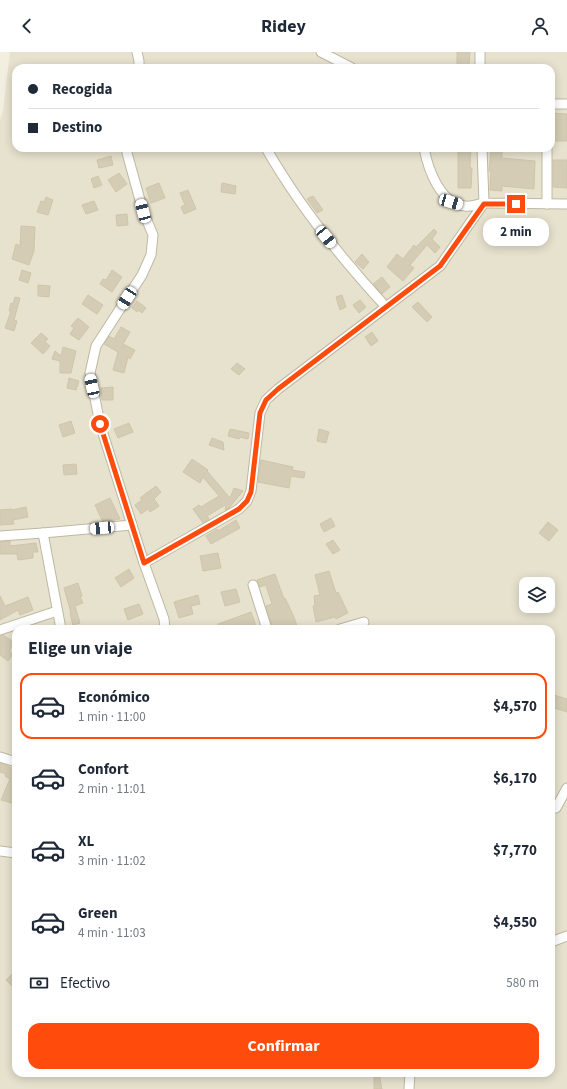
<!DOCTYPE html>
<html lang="es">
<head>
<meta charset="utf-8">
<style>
  body { margin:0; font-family:"Source Sans 3",sans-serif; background:#f6f6f7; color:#1f2937; height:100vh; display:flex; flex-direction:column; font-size:15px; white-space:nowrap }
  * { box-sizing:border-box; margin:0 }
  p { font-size:13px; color:#747a83 }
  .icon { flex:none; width:22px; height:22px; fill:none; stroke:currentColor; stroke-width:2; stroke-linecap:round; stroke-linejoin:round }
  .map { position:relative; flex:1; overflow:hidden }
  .details { position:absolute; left:12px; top:573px; width:543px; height:452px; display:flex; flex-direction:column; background:#fff; border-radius:12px; box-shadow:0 2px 10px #0003 }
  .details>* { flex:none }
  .banner { position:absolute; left:12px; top:12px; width:543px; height:88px; border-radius:12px; box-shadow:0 2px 10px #0003; display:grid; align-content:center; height:88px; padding:0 16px; background:#fff }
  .fabs { position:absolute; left:519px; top:525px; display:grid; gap:8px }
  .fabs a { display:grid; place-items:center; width:36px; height:36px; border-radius:8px; background:#fff; box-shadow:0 2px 10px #0003; font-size:20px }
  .end { position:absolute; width:18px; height:18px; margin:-9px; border:5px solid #ff4b0b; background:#fff; box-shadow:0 0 0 2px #fff }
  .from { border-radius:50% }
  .bubble { position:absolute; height:28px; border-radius:12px; background:#fff; box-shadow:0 2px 10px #0003; font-size:13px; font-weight:700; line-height:28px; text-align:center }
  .car { position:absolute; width:12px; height:24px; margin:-12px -6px; border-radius:5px; box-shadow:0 0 3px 1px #0007; background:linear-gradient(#fff 24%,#345 0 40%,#fff 0 76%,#345 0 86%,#fff 0) }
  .banner b { display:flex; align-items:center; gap:14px; height:38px; font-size:15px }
  .banner b+b { border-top:1px solid #e0e1e3 }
  .banner i { width:10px; height:10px; background:#1f2937 }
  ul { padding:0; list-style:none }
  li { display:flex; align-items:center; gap:12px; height:66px; margin:0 8px 6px; padding:0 8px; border:2px solid transparent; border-radius:12px }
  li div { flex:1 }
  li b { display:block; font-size:15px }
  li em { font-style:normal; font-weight:700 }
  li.active { border-color:#ff4b0b }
  li>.icon { width:36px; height:36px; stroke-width:1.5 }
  h2 { padding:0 16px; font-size:18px; line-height:48px }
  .pay { display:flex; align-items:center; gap:10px; height:44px; padding:0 16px; font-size:15px }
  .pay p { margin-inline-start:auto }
  .cta { display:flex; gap:8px; margin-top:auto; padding:8px 16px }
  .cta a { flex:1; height:46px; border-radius:12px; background:#ff4b0b; color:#fff; font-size:16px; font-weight:700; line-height:46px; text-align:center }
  header { display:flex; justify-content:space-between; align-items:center; height:52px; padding:0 16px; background:#fff; font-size:18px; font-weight:700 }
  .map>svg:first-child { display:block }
  .residential { fill:#e7e2ce; fill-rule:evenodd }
  .building { fill:#d4ccb5; stroke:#d0c5a8 }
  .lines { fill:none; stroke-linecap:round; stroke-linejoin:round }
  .street-casing { stroke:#beb8a3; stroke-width:11 }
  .street { stroke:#fff; stroke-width:9 }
  .route { stroke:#ff4b0b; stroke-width:5 }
</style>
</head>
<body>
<header><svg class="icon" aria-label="back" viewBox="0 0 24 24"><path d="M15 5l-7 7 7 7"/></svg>Ridey<svg class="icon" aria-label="person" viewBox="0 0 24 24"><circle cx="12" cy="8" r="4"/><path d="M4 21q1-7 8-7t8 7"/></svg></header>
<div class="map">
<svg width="567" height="1037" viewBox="0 0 567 1037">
  <rect width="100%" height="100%" fill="#f2efe1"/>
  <path class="residential" d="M10,0H567V1037H0V68L3,58ZM16,16H551V96H16ZM526,532H548V554H526ZM16,577H551V1021H16Z"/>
  <g class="building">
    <path d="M457,0H470L469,13H457Z"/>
    <path d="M551,61L567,62V89H551Z"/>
    <path d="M458,96H471L470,116H472L471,136H458Z"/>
    <path d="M491,96H502V106L535,109L534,137L502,134V139L490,138L491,119H489Z"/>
    <path d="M111,104L113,113L99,116L97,108Z"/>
    <path d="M553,108H567V136L553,135Z"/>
    <path d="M119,121L127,132L116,140L108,128Z"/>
    <path d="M98,124L102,133L94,136L91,127Z"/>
    <path d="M159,131L165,146L151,151L146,136Z"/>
    <path d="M222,131L236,134L235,142L221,140Z"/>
    <path d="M188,138L196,157L184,162L181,155L185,153L180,141Z"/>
    <path d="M313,144L323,158L317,161L307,147Z"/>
    <path d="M46,145L53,148L48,163L37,160L41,149L44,150Z"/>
    <path d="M94,149L98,158L86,162L82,153Z"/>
    <path d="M127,162L128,173L117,174L116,163Z"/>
    <path d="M21,174L35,175L34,199L29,213L12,207L16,192L20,194Z"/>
    <path d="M434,177L437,180L432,187L440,195L435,201L427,193L410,213L414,216L403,229L387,215L397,202L403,207L414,193L416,195Z"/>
    <path d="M362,202L369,210L363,217L355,210Z"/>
    <path d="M22,218L31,221L28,231L19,228Z"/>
    <path d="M112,218L122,225L112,240L100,232L103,227L106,228Z"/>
    <path d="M382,225L390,235L382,242L373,232Z"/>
    <path d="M38,233L50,234L49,245L38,244Z"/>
    <path d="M88,243L103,253L97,262L82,252Z"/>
    <path d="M342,243L346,255L340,258L336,245Z"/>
    <path d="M15,245L20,246L14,268L17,269L14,279L5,276L11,259H9L11,251L13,252Z"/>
    <path d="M360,248L366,255L359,261L353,253Z"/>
    <path d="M137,249L146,256L142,261L138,258L137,260L132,256Z"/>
    <path d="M418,250L432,265L427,270L412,255Z"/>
    <path d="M78,266L89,275L79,288L70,282L74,276L71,274Z"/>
    <path d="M121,275L130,280L123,292L135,298L130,307L128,305L124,321L113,318L118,300L104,292L109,284L114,287Z"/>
    <path d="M372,280L378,289L371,294L365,285Z"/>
    <path d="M41,281L48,287L45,290L50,294L43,302L31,291Z"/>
    <path d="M63,295L76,299L71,321H60V309L52,307L55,299L61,304Z"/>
    <path d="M237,311L245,317L239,323L231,317Z"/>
    <path d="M69,326L79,329L76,338L67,336Z"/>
    <path d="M113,335V348H102L101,336Z"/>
    <path d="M71,369L75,381L63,385L59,373Z"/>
    <path d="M129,371L133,380L118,386L114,377Z"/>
    <path d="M230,377L249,381L248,387L240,385L239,387L228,384Z"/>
    <path d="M319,377L329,380L326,391L317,389Z"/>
    <path d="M212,386L223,390L224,398L209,393Z"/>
    <path d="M192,407L208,418L207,419L230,446L234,436L243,439L229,456L225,458L226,454L225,453L207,464L209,467L203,471L193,457L199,453L201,455L219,444L203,425L200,431L183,420Z"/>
    <path d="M261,408L293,415L292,418L305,420L304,426L291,424L289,436L258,430Z"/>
    <path d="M76,412L77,422L64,423L63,413Z"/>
    <path d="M156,434L161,440L154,447L159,454L150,460L148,457L141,462L135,453L142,448L140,446Z"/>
    <path d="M110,446L120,467L103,470L95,453Z"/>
    <path d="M26,455L28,465L13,468L14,472L0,473V458L12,457V458Z"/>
    <path d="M331,466L335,474L324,480L320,472Z"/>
    <path d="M236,468L240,476L211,492L206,484L217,477L218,479Z"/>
    <path d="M548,470L558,478L549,489L539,481Z"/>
    <path d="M333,488L340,498L333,502L326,492Z"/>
    <path d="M10,489V494L36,491L38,500H33V506L18,508L17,502H0V490Z"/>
    <path d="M218,501L221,516L203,519L200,504Z"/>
    <path d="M129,517L134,526L121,535L115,526Z"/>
    <path d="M329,519L336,541L338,540L348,561L336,567L335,565L316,570L313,554H315L314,544L320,543L315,523Z"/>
    <path d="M275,522L284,547L285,546L294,565L298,577H273L266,554L272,552L266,533L260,535L257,528Z"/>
    <path d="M78,531L82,544L80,545L83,551L75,554L80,571L73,573L70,561H71L64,536Z"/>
    <path d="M236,537L240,550L225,554L221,540Z"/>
    <path d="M198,543L200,552L191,554L193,562L179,566L174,550Z"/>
    <path d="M0,544L5,554L28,545L33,558L20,563L18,558L0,568Z"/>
    <path d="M139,552L143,562L128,568L124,557Z"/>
    <path d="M251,560L257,577H220L218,572Z"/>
    <path d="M3,583L15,591L9,599L13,602L8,609L0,603V584Z"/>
    <path d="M551,642L567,647V660L551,655Z"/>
    <path d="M0,711L14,717L16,716V730L12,737L16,738V741L12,751L1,748L10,727L5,724L6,722L0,720Z"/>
    <path d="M12,922L16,927V938L6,928Z"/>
    <path d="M374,1021H379L382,1037H374Z"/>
  </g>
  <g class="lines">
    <g class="street-casing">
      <g id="street">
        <path d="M137,0L139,9V16"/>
        <path d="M321,0L352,16"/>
        <path d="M480,0V16"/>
        <path d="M551,52H567"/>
        <path d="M128,96L127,101L143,159L153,183L151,203L142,223L96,294L90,321L100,372L144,511L164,567L165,577"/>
        <path d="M266,96C299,154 341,206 386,255"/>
        <path d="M482,96L484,151L567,152"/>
        <path d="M547,152V96"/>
        <path d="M43,481L61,577"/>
        <path d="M0,484L43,481L132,473"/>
        <path d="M144,511L239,457L247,449L251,439L260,361L266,348L278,337L440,214L484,151C478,152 471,155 465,154C440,152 428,117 424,96"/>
        <path d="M253,533L267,577"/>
        <path d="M340,577L364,570"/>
        <path d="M0,578L57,559"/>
        <path d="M0,705L16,710"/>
        <path d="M556,756L567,736"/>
        <path d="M0,799L16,801"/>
        <path d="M551,890L567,884"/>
        <path d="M409,1037L410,1021"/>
      </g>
    </g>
    <use href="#street" class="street"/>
  </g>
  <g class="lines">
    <path class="route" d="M100,372L144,511L239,457L247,449L251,440L260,361L266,348L278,337L440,214L484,152H516"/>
  </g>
</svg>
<div class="fabs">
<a><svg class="icon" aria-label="layers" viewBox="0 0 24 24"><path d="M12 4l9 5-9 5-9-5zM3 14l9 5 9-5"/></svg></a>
</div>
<i class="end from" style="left:100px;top:372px"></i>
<i class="end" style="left:516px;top:152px"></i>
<div class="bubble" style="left:483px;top:166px;width:66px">2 min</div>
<i class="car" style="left:451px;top:150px;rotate:106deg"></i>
<i class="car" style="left:143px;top:159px;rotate:345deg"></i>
<i class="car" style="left:326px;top:185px;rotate:141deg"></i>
<i class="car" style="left:127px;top:246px;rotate:213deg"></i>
<i class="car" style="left:92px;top:334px;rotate:348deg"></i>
<i class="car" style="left:102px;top:476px;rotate:265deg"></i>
<div class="banner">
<b><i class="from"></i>Recogida</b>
<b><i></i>Destino</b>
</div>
<section class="details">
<h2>Elige un viaje</h2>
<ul>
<li class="active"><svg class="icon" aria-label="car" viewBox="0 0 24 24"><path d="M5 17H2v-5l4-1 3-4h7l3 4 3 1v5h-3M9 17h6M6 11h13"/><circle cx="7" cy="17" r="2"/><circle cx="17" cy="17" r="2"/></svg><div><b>Económico</b><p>1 min · 11:00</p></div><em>$4,570</em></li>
<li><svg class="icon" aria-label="car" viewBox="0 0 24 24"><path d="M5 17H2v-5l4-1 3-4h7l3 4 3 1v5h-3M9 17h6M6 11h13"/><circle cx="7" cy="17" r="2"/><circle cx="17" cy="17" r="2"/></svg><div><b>Confort</b><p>2 min · 11:01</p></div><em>$6,170</em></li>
<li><svg class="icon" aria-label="car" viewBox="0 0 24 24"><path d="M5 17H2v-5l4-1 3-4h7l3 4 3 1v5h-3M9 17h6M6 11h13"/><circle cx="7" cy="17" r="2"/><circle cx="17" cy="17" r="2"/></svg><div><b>XL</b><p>3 min · 11:02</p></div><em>$7,770</em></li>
<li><svg class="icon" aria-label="car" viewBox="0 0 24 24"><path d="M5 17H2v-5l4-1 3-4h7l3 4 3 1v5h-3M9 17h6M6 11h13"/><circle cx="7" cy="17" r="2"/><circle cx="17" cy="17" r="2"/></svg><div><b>Green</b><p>4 min · 11:03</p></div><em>$4,550</em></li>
</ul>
<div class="pay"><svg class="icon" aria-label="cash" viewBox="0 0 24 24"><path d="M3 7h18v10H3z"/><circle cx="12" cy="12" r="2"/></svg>Efectivo<p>580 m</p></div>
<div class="cta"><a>Confirmar</a></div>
</section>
</div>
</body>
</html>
